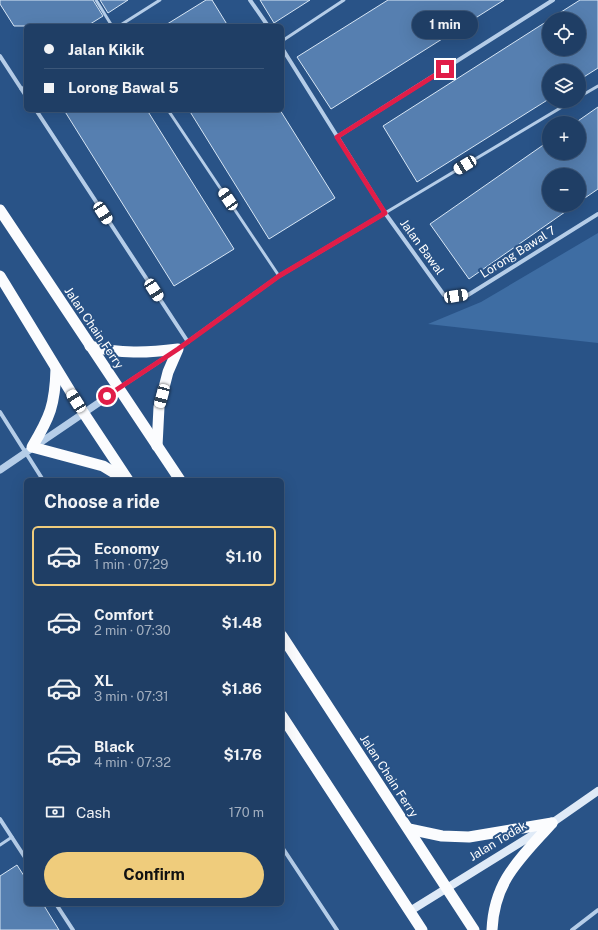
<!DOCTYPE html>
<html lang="en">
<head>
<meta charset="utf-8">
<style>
  body { margin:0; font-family:"Public Sans",sans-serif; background:#2c496e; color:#f1f3f6; height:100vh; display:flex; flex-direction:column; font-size:15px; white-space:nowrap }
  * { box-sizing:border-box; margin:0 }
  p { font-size:13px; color:#a1aebf }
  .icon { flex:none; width:22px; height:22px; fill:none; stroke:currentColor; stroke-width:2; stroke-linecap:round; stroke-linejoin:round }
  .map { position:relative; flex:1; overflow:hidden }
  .side { position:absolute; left:24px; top:478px; width:260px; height:428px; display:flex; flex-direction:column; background:#1f3e65; border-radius:6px; box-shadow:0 4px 16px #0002,0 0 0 1px #3c5779 }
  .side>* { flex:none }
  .guide { position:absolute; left:24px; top:24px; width:260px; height:88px; border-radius:6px; box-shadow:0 4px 16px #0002,0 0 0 1px #3c5779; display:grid; align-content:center; height:88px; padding:0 20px; background:#1f3e65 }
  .buttons { position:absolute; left:542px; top:12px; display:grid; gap:8px }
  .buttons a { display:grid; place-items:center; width:44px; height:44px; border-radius:50%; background:#1f3e65; box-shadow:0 4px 16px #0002,0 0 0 1px #3c5779; font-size:20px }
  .end { position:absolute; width:18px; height:18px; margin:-9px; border:5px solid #e11d48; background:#fff; box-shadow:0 0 0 2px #fff }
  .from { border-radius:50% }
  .bubble { position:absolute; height:28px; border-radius:14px; background:#1f3e65; box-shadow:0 4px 16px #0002,0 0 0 1px #3c5779; font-size:13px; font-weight:700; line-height:28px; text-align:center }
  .car { position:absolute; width:12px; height:24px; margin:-12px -6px; border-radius:5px; box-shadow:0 0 3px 1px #0007; background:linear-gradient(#fff 24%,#345 0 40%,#fff 0 76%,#345 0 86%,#fff 0) }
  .guide b { display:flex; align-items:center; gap:14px; height:38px; font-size:15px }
  .guide b+b { border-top:1px solid #3c5779 }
  .guide i { width:10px; height:10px; background:#f1f3f6 }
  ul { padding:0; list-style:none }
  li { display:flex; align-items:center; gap:12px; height:60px; margin:0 8px 6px; padding:0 12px; border:2px solid transparent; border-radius:6px }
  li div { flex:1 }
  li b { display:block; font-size:15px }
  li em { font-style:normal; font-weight:700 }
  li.selected { border-color:#efcc7c }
  li>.icon { width:36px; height:36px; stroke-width:1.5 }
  h2 { padding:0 20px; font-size:18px; line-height:48px }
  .pay { display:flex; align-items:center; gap:10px; height:44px; padding:0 20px; font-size:15px }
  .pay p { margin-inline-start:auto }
  .cta { display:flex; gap:8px; margin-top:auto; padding:8px 20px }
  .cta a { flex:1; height:46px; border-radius:24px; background:#efcc7c; color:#111; font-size:16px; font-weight:700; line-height:46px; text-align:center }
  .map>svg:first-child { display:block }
  .green { fill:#3e6da3 }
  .building { fill:#567fb0; stroke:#d8e7f6 }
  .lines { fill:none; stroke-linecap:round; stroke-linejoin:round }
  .service { stroke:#b5cde8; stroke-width:3 }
  .minor { stroke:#b5cde8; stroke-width:4 }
  .tertiary { stroke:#b5cde8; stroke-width:7 }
  .secondary { stroke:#dfeaf7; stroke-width:8 }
  .trunk { stroke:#fbfcfe; stroke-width:11 }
  .route { stroke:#e11d48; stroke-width:5 }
  .labels { text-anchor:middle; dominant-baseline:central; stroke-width:4; stroke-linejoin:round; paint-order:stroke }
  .street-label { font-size:12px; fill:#fff; stroke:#295387 }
</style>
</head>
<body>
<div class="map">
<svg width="598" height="930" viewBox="0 0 598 930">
  <rect width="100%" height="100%" fill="#295387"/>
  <path class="green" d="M598,233V343L428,324L481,302Z"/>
  <g class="building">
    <path d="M0,0H93L103,16L87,26H14L0,4Z"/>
    <path d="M100,0H128L108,13Z"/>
    <path d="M206,0H212L228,26H164Z"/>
    <path d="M260,0H310L274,23Z"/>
    <path d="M388,0H504L331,109L297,57Z"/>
    <path d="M580,0H598V68L579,80V71H549V99L417,182L383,126L549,20V49H579V19H550Z"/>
    <path d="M598,107V189L579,202V175H549V205H575L469,279L430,224L549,141V153H579V123H575Z"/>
    <path d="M64,110H147L234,249L174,286Z"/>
    <path d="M189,110H280L335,198L269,239Z"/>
    <path d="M17,865L26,879V904H43L59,930H0V876Z"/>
  </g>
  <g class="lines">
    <g class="service">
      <path d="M96,0L112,26"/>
      <path d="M119,26L160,0"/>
      <path d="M282,41L344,0"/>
      <path d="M21,89L26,86"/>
      <path d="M579,97L598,86"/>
      <path d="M168,110L279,276"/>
      <path d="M385,213L572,101"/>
      <path d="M0,845L12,837"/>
    </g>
    <g class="minor">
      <path d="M250,0L268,26"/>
      <path d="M282,48L385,213L444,295L456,296L468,295L598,214"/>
      <path d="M0,56L26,96"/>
      <path d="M36,110L188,342"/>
      <path d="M337,137L553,0"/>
      <path d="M179,348L279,276L385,213"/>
      <path d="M119,388L172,353"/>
      <path d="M0,412L43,480"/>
      <path d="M0,819L26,859"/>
      <path d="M282,847L337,930"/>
      <path d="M56,904L73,930"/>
      <path d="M572,930L598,910"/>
    </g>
    <path class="tertiary" d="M0,470L119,389"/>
    <path class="secondary" d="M410,911L552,823L598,791"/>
    <g class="trunk">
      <path d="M0,210L180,480"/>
      <path d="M0,276L83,412L128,480"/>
      <path d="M90,346C120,354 147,353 178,349L168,372L159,407L157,446"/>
      <path d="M56,369C55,405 50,417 32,447L103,466L126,480"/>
      <path d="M282,636L474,930"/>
      <path d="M282,716L422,930"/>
      <path d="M409,829L442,836L469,837L552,823"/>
      <path d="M492,930C494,880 521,858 552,823"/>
    </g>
  </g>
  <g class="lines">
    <path class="route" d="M107,396L178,349L279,276L385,213L337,137L445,69"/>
  </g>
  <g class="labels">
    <g class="street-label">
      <text transform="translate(422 247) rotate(54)">Jalan Bawal</text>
      <text transform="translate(518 252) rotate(-32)">Lorong Bawal 7</text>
      <text transform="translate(94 328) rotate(56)">Jalan Chain Ferry</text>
      <text transform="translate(389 776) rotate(57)">Jalan Chain Ferry</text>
      <text transform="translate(498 841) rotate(-31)">Jalan Todak</text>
    </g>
  </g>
</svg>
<div class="buttons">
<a><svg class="icon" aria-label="locate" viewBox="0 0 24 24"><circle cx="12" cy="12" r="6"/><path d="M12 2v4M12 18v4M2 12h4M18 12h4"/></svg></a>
<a><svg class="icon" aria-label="layers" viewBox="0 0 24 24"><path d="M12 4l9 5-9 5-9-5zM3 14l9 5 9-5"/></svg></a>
<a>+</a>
<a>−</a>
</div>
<i class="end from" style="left:107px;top:396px"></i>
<i class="end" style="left:445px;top:69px"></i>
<div class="bubble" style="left:412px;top:11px;width:66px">1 min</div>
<i class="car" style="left:465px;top:165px;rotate:239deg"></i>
<i class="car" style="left:228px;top:199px;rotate:326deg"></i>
<i class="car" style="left:103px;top:213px;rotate:147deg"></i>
<i class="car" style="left:154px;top:290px;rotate:147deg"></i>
<i class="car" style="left:456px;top:296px;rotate:81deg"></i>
<i class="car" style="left:162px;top:396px;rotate:195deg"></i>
<i class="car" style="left:76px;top:401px;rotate:328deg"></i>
<div class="guide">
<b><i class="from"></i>Jalan Kikik</b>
<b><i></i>Lorong Bawal 5</b>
</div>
<section class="side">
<h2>Choose a ride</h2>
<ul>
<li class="selected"><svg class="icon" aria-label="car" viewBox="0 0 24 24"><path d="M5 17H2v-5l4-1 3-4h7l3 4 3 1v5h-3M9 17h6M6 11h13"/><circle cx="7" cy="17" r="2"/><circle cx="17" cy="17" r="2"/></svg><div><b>Economy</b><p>1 min · 07:29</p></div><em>$1.10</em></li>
<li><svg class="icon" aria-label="car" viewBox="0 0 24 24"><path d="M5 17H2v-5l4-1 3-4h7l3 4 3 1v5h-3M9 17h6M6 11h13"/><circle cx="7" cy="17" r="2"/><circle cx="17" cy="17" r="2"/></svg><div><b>Comfort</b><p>2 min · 07:30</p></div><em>$1.48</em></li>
<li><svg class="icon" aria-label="car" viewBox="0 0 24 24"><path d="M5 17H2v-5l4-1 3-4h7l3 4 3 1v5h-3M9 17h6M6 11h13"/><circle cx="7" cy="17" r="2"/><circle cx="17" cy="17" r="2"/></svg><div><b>XL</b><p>3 min · 07:31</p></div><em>$1.86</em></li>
<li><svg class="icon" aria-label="car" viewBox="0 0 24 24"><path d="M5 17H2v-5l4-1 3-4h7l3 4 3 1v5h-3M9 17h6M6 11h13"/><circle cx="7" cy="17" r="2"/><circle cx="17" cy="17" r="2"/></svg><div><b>Black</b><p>4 min · 07:32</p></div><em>$1.76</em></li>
</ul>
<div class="pay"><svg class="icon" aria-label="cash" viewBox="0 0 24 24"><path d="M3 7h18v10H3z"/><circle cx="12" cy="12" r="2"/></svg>Cash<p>170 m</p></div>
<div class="cta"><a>Confirm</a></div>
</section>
</div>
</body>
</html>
